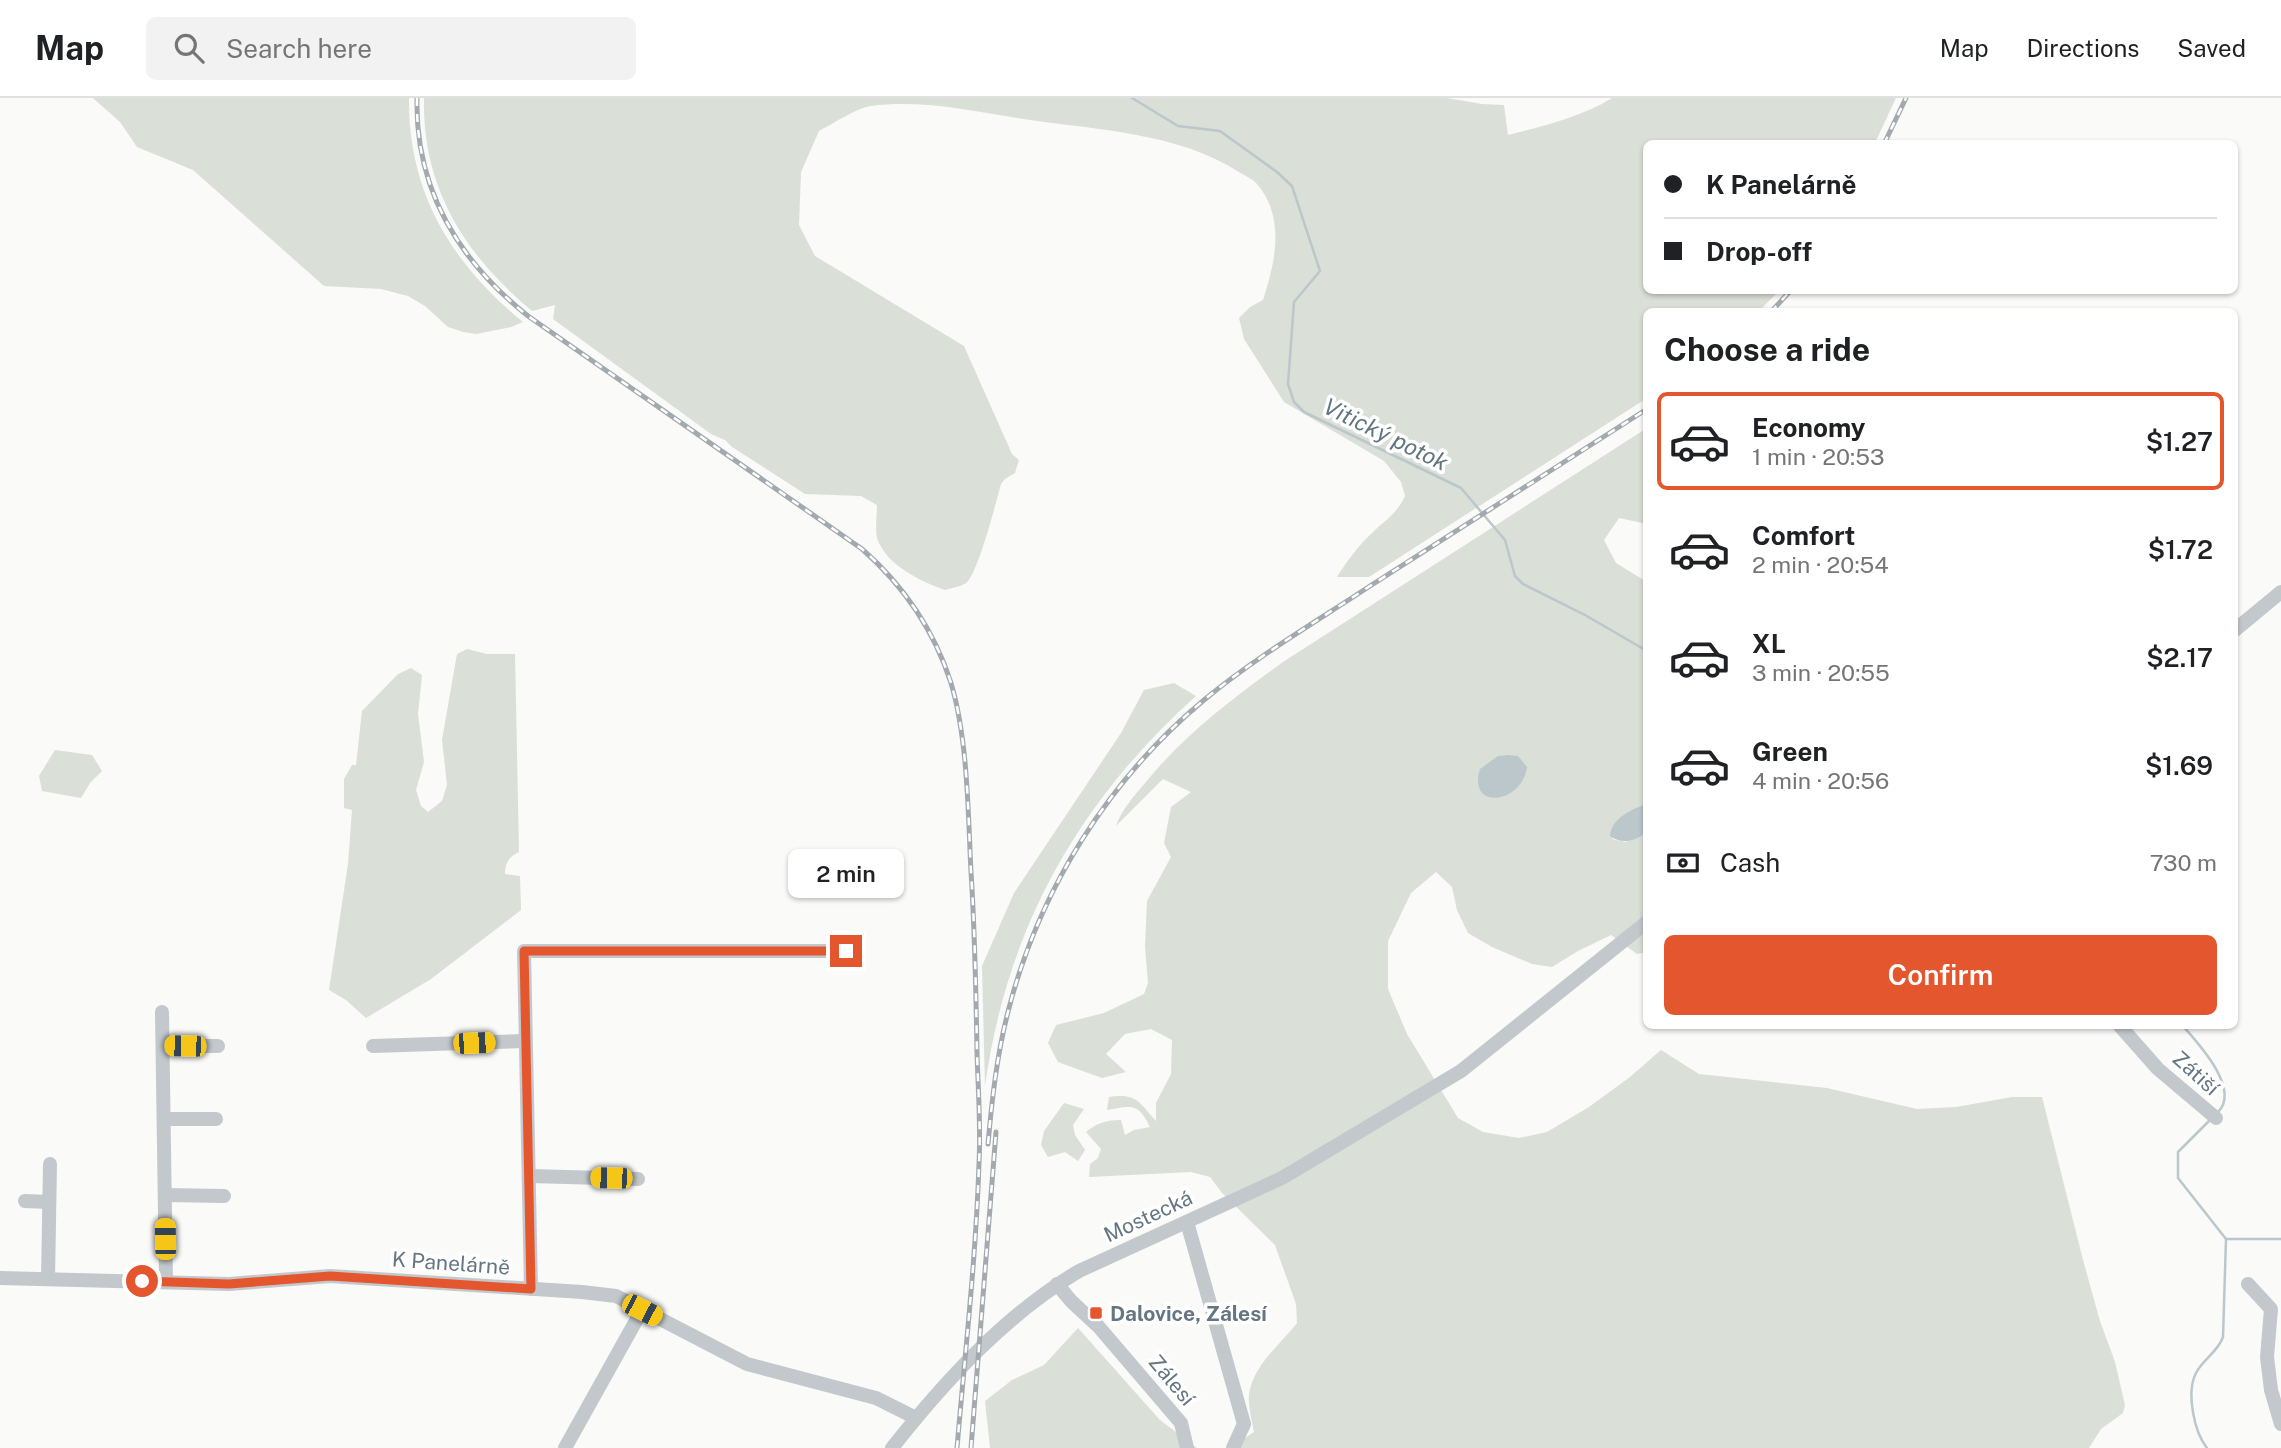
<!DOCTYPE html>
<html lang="en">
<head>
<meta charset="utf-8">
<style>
  body { margin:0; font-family:"Public Sans",sans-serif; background:#f2f2f2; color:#202124; height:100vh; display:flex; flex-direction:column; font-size:26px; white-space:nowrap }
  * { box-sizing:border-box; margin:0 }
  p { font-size:23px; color:#757577 }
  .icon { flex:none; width:38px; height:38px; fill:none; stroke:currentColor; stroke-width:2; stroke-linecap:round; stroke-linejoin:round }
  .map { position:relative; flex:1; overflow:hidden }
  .details { position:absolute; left:1643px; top:210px; width:595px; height:721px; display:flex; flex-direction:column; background:#fff; border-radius:10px; box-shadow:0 2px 5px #0004 }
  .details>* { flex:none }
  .hud { position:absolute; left:1643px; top:42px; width:595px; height:154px; border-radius:10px; box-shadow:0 2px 5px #0004; display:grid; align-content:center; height:154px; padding:0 21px; background:#fff }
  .end { position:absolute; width:32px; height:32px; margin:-16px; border:9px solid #e4572e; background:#fff; box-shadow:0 0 0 4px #fff }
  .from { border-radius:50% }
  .bubble { position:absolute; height:49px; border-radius:10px; background:#fff; box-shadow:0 2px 5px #0004; font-size:23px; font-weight:600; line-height:49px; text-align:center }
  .car { position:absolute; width:21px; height:42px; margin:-21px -10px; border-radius:9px; box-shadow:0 0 5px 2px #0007; background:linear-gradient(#f5c518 24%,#345 0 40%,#f5c518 0 76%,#345 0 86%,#f5c518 0) }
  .hud b { display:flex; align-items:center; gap:24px; height:66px; font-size:26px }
  .hud b+b { border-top:2px solid #e0e0e0 }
  .hud i { width:18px; height:18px; background:#202124 }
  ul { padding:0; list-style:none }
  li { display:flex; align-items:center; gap:21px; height:98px; margin:0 14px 10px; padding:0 7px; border:4px solid transparent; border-radius:10px }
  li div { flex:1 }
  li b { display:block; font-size:26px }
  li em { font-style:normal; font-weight:600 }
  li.selected { border-color:#e4572e }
  li>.icon { width:63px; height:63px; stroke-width:1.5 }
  h2 { padding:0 21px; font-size:32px; line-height:84px }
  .pay { display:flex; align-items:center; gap:18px; height:77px; padding:0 21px; font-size:26px }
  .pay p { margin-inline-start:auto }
  .cta { display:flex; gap:14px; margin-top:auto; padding:14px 21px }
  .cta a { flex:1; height:80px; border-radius:10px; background:#e4572e; color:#fff; font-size:28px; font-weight:600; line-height:80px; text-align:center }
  header { display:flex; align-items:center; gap:42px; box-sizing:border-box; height:98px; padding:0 35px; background:#fff; border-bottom:2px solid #e0e0e0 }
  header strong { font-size:33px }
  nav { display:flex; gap:38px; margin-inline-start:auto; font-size:24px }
  .search { width:490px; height:63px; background:#f2f2f2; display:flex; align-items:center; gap:18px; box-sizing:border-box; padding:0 24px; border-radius:10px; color:#757577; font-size:26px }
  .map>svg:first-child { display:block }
  .green { fill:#dadfd7 }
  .water { fill:#bbc7cb }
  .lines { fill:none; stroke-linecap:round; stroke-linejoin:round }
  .stream { stroke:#bbc7cb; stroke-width:2.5 }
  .minor { stroke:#c3c8cc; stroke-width:14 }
  .rail-casing { stroke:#a2aab0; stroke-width:5 }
  .rail { stroke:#fff; stroke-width:2.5; stroke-dasharray:8; stroke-linecap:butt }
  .route { stroke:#e4572e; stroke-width:9 }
  .poi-dot { fill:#e4572e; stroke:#fff; stroke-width:2.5 }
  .labels { text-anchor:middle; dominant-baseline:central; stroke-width:7; stroke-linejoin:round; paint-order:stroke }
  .street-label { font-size:21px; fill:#657683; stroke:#fff }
  .poi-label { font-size:21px; font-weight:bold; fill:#657683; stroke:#fff; text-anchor:start }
  .water-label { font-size:23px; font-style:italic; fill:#60757c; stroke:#fff }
</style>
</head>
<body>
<header>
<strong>Map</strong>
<div class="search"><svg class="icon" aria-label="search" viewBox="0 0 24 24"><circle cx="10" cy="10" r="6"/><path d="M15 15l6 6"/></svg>Search here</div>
<nav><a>Map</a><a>Directions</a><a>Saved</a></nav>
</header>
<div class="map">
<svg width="2281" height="1350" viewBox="0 0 2281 1350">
  <rect width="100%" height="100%" fill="#fafaf8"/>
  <g class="green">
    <path d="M93,0H409C408,95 452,166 523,224L511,229L476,236L463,234L448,229L425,208L408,198L381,191L324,188L193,72L137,49L120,24Z"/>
    <path d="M424,0H1447L1482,6L1504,7L1508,37C1541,29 1584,18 1612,0H1896L1875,45L1647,46V192L1779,193L1759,213L1647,214V300L1369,479H1337C1347,463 1358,448 1372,435C1386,421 1396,417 1405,398L1401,384L1384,363L1284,304L1244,241L1239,220L1250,209L1263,202C1275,165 1286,120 1257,86C1253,81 1245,78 1239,74C1178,35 1100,32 1030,22C977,14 924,1 871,8C856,10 833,26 819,33L801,74L799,127L815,158L964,248L1012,356L1019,362L1015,375L1005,381L1001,386C996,404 978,476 966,485C961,489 950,490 945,492C920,483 886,467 877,440C875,430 877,417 877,407L861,398L805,396L732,349L725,342L711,336L553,221L555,207L532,213C465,157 422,90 424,0Z"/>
    <path d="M1647,330V426L1619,420L1604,442L1616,465L1647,484V708L1642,707L1612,741L1626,744L1647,734V854L1637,856L1611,837L1578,853L1552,869L1532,866L1492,849L1468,835L1457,812L1452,789L1436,774L1411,795L1388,843V891L1407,936L1458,1020L1483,1034L1519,1040L1547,1034L1589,1009L1630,979L1661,952L1699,976L1827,990L1917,1011L1956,1009L2012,999H2042L2083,1162L2100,1223L2115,1264L2125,1307L2123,1315L2101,1331L2089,1350H1230L1254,1334C1252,1323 1248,1308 1249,1296C1254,1266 1280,1247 1297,1225L1296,1206L1275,1147L1222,1095L1210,1079L1191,1074L1089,1079L1090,1066L1098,1060L1101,1051L1086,1034C1097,1025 1106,1022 1121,1022L1125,1037L1134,1032L1150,1029C1138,1004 1131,1008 1107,1012L1109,999C1138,995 1139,1005 1156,1023V1005L1171,976L1172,942L1151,931L1125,936L1106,956L1126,974L1102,980L1058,964L1048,945L1056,927L1104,915L1144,896L1148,885L1145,849L1147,803L1171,759L1164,745L1171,709L1191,694L1163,681L1116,728C1122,711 1134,698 1146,684C1185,636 1233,600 1283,564Z"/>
    <path d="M467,551L487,556H515L519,754C509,759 505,764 505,776L520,778L521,812L431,881L366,920L346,902L329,892L348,766L352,712L344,710V681L352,667H356L362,613L398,576L411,570L422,577L418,616L424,664L416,692L421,708L428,714L442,703L447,687L442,642L457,556Z"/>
    <path d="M1174,585L1196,598C1078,704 1007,830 985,988L982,868L1014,795L1121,635L1144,592Z"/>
    <path d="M55,652L92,657L102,673L90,685L81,700L42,693L39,678Z"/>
    <path d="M1064,1005L1084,1011L1073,1027L1075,1037L1085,1052L1078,1063L1065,1054L1048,1059L1041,1047L1044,1033Z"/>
    <path d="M1078,1230L1160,1322L1197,1350H990L985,1303L1012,1282L1044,1267Z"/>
  </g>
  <g class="water">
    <path d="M1508,657L1518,658L1527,669C1522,706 1467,713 1480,671L1498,658Z"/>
    <path d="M1643,707L1647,708V734C1635,743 1622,747 1610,738C1611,722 1628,713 1643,707Z"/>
  </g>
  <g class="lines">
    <g class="stream">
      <path d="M1132,0L1178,28L1220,33L1277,74L1292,88L1320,173L1294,204L1288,286L1294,304L1304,314L1461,390L1505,442L1515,478L1523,486L1585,517L1647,553"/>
      <path d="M2183,928C2198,945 2241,991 2218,1014"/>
      <path d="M2226,1141H2281"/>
      <path d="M2207,1350C2194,1334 2186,1294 2196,1275C2203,1261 2218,1254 2223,1239L2226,1141L2178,1080V1054L2211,1021"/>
    </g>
    <g class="minor">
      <path d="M2235,532L2281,494"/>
      <path d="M162,914L166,1184"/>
      <path d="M2120,928L2158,971L2216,1020"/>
      <path d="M163,948H218"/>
      <path d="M373,948L525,943"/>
      <path d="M164,1021H216"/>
      <path d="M530,1078L638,1081"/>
      <path d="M165,1097L224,1098"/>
      <path d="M25,1103L49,1104"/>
      <path d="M1187,1124L1244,1326L1233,1350"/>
      <path d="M0,1180L229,1186L330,1178L582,1194L616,1198L747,1266L876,1300L916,1320"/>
      <path d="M48,1181L50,1066"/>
      <path d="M1057,1186L1071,1203L1098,1228L1181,1325L1187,1350"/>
      <path d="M2248,1186L2271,1211L2267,1259L2271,1292L2281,1326"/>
      <path d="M531,1191L524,853H846"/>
      <path d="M565,1350L642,1212"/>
      <path d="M892,1350C945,1283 1005,1217 1079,1173L1282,1080L1461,973L1647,824"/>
    </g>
    <g class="rail-casing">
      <g id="rail">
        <path d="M417,0C415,91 459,163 528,218L862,451C903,487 934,532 951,585C968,642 968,715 971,774C975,834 976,894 977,954C978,991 981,1028 979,1065C976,1160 965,1255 957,1350"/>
        <path d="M1884,46L1906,0"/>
        <path d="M1771,214L1791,192"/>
        <path d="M988,1046C992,1001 997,955 1009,910C1040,791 1109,681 1204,602C1256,559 1314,525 1370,488C1462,429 1555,370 1647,311"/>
        <path d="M971,1350L996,1034"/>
      </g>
    </g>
    <use href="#rail" class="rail"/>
  </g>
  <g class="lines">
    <path class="route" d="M142,1183L229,1186L330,1178L531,1191L524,853H846"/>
  </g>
  <rect class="poi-dot" x="1089" y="1208" width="14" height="14" rx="3.5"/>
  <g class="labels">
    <g class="street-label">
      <text transform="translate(2196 975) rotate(42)">Zátiší</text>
      <text transform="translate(1148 1118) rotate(-25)">Mostecká</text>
      <text transform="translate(451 1165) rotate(4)">K Panelárně</text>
      <text transform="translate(1172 1282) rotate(50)">Zálesí</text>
    </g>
    <g class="poi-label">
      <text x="1110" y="1215">Dalovice, Zálesí</text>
    </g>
    <g class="water-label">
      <text transform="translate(1386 336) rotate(26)">Vitický potok</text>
    </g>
  </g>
</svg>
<i class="end from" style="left:142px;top:1183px"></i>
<i class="end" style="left:846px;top:853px"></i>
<div class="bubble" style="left:788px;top:751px;width:116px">2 min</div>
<i class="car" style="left:474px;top:945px;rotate:88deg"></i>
<i class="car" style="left:185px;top:948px;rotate:271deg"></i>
<i class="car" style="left:611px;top:1080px;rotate:271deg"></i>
<i class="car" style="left:165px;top:1141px;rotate:359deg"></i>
<i class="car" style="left:642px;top:1212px;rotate:117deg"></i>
<div class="hud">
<b><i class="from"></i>K Panelárně</b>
<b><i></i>Drop-off</b>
</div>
<section class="details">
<h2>Choose a ride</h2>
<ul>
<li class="selected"><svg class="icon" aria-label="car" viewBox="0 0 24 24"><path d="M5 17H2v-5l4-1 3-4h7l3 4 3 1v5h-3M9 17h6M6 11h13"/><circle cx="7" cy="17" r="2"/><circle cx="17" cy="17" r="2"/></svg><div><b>Economy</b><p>1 min · 20:53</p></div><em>$1.27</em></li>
<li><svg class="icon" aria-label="car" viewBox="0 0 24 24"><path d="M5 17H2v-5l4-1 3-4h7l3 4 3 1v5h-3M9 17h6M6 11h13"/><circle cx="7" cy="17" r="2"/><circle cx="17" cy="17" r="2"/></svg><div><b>Comfort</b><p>2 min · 20:54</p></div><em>$1.72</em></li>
<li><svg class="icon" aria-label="car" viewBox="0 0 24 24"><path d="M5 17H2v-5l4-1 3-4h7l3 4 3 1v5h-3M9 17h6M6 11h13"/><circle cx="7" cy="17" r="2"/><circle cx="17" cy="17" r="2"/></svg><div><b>XL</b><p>3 min · 20:55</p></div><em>$2.17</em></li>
<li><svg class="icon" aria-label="car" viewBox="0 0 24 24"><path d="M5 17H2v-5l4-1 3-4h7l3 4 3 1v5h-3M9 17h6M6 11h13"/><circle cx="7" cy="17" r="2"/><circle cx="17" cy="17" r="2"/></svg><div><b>Green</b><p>4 min · 20:56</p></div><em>$1.69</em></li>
</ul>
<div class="pay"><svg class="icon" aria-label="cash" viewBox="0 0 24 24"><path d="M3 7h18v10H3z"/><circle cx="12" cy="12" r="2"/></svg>Cash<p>730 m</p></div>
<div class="cta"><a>Confirm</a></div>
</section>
</div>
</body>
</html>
